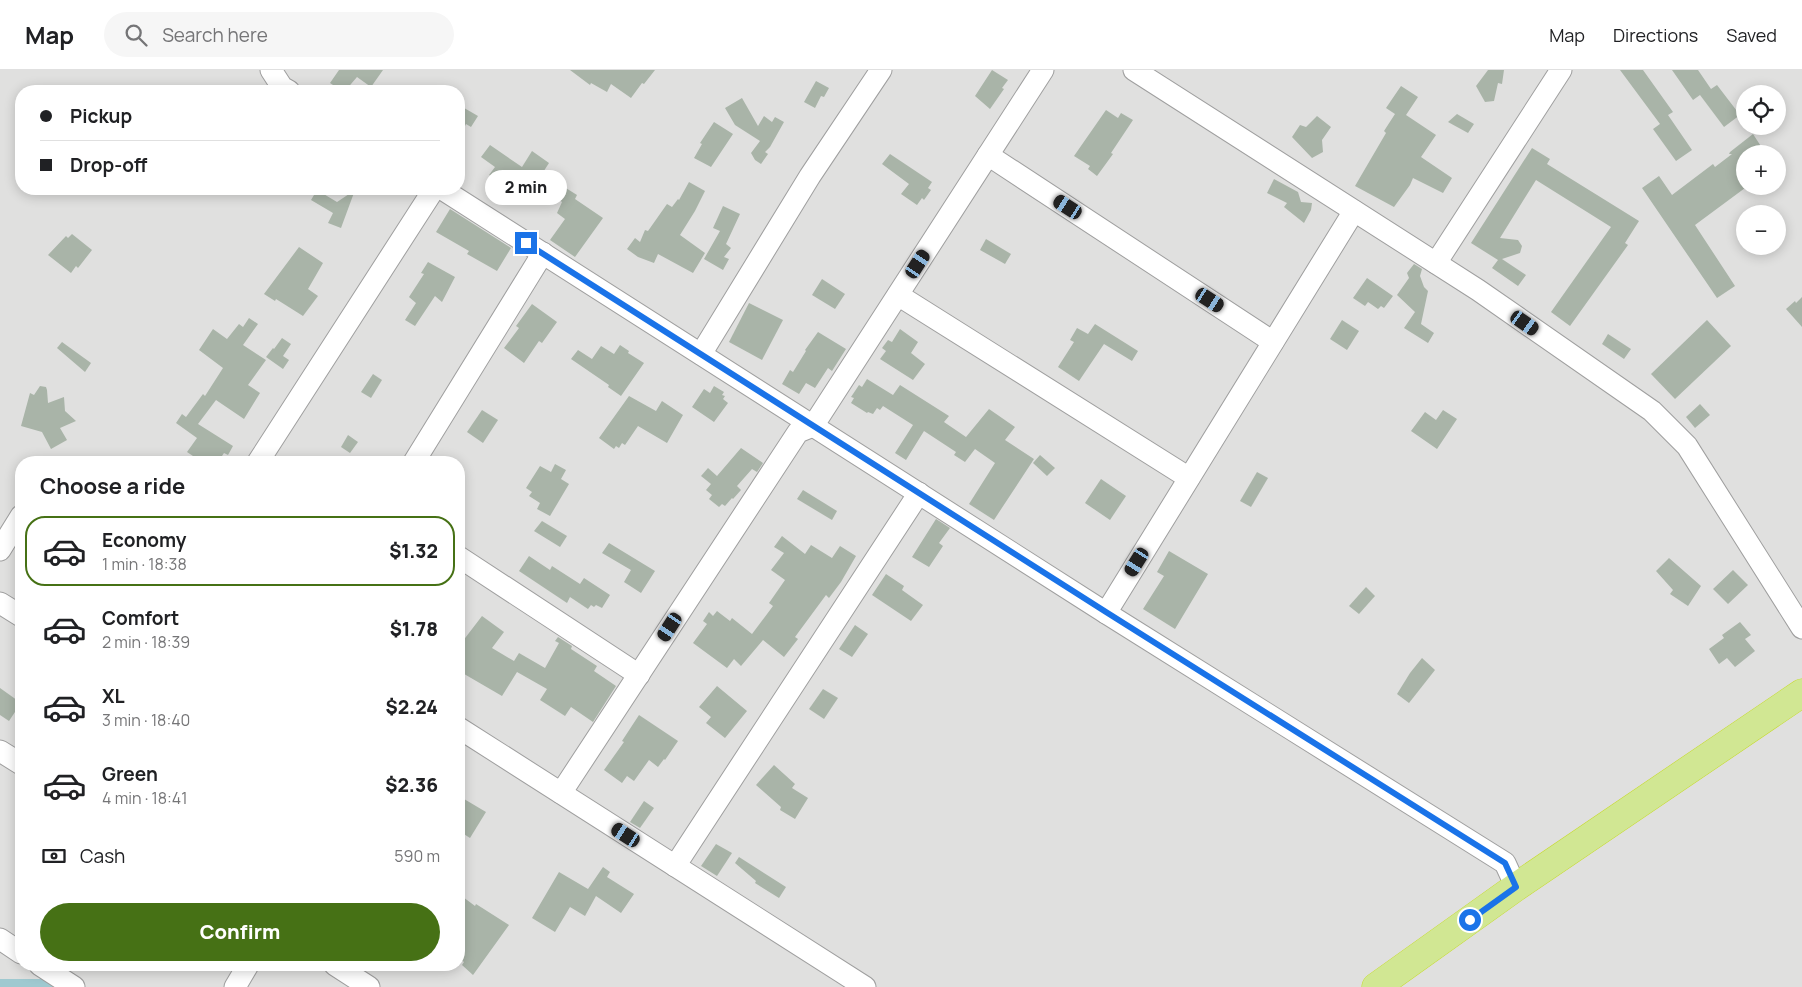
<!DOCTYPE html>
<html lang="en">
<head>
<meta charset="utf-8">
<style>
  body { margin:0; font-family:Manrope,sans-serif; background:#f6f6f6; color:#202124; height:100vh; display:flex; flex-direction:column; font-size:19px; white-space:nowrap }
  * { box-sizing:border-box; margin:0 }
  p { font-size:16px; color:#757577 }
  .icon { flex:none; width:28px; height:28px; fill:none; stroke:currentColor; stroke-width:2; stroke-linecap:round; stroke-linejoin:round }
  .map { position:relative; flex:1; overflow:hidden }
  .drawer { position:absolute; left:15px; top:386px; width:450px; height:515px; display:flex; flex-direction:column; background:#fff; border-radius:20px; box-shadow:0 2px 12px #0003 }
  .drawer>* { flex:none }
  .guide { position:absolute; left:15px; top:15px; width:450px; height:110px; border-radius:20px; box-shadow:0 2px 12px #0003; display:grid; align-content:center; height:110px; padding:0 25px; background:#fff }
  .controls { position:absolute; left:1736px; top:15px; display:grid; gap:10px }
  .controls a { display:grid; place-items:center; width:50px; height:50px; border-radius:50%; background:#fff; box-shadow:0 2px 12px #0003; font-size:25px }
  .end { position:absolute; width:22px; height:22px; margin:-11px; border:6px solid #1a73e8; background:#fff; box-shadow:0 0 0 2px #fff }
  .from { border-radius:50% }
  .bubble { position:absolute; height:35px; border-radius:18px; background:#fff; box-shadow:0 2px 12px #0003; font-size:16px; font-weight:800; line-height:35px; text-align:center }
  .car { position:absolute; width:15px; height:30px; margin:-15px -8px; border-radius:6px; box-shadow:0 0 4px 1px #0007; background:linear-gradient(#222 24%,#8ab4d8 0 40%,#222 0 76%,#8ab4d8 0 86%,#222 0) }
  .guide b { display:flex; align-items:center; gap:18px; height:48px; font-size:19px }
  .guide b+b { border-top:1px solid #e0e0e0 }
  .guide i { width:12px; height:12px; background:#202124 }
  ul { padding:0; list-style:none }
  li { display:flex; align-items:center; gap:15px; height:70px; margin:0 10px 8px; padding:0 15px; border:2px solid transparent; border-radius:20px }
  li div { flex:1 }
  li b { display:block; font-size:19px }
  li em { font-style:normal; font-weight:800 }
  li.selected { border-color:#467115 }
  li>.icon { width:45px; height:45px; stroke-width:1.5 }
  h2 { padding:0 25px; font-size:22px; line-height:60px }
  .pay { display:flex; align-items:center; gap:12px; height:55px; padding:0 25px; font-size:19px }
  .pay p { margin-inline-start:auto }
  .cta { display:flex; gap:10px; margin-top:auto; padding:10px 25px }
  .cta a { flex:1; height:58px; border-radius:30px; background:#467115; color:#fff; font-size:20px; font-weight:800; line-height:58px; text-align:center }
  header { display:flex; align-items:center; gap:30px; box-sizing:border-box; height:70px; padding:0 25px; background:#fff; border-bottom:1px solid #e0e0e0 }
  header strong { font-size:24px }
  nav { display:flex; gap:28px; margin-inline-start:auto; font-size:18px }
  .search { width:350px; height:45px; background:#f6f6f6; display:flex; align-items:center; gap:12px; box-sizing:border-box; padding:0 18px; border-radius:28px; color:#757577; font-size:19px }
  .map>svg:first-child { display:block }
  .residential { fill:#e0e0df; fill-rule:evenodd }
  .forest { fill:#9fc9d0 }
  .building { fill:#a9b4a8 }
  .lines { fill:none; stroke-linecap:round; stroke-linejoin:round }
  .minor-casing { stroke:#9f9f9f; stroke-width:23 }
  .highway-casing { stroke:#c7da2c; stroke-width:29 }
  .minor { stroke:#fff; stroke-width:21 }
  .highway { stroke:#d1e793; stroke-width:28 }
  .route { stroke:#1a73e8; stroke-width:6 }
</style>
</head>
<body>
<header>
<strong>Map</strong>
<div class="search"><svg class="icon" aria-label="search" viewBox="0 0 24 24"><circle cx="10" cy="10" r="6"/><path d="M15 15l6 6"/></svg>Search here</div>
<nav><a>Map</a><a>Directions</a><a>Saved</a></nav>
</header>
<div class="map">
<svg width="1802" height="917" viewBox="0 0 1802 917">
  <rect width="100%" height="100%" fill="#e9f2ea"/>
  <path class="residential" d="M0,0H1802V917H0ZM21,21H459V119H21ZM1745,24H1778V56H1745ZM1745,84H1778V116H1745ZM1745,144H1778V176H1745ZM21,392H459V895H21Z"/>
  <path class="forest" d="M0,909H46L59,917H0Z"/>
  <g class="building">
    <path d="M339,0H383L371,17L357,7L345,21H329L333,15L330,13Z"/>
    <path d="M570,0H655L644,14L642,13L631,28L611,14L607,22L591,13L590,15Z"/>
    <path d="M992,0L1008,10L1002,18L1004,19L990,39L975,26Z"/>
    <path d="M1488,0H1504L1502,14L1498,13L1494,31L1485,32L1476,16Z"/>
    <path d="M1620,0H1643L1673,42L1668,45L1692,80L1676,91L1653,59L1660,54Z"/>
    <path d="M1672,0H1698L1711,19L1717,15L1740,45L1724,57L1700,25L1693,30Z"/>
    <path d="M816,11L829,18L824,27L821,26L815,38L804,32Z"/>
    <path d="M1401,16L1418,27L1406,45L1436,65L1421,87L1452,108L1443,123L1413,108L1410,115L1394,137L1355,116L1386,63L1384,61L1395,44L1386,38Z"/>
    <path d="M742,28L758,56L764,46L772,52L775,47L784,52L770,77L765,82L768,84L761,94L755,90L751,83L760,71L735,55L725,38Z"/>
    <path d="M459,35L478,46L471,57L466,54L459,69Z"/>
    <path d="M1106,40L1118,48L1121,43L1133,50L1111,83L1113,84L1097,106L1088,99L1090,96L1074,86Z"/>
    <path d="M1457,44L1474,54L1468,63L1448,52Z"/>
    <path d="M1317,46L1331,57L1322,70L1323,82L1312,88L1292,67L1300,55L1306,57Z"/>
    <path d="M714,52L733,64L711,97L694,88L702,74L700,73Z"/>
    <path d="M1753,64L1766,84H1745V118L1695,155L1735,216L1717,228L1642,118L1659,106L1672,125L1713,94L1715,97L1732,84H1729L1730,82Z"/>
    <path d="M490,75L522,97L532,81L549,93L540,107L544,109L528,131L489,105L495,97L481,87Z"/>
    <path d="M1532,78L1550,89L1547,94L1639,151L1625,173L1628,175L1570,256L1551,242L1611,157L1536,110L1500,168L1518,170L1522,176L1520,183L1502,189L1526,205L1518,216L1492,198L1498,190L1471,173Z"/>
    <path d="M890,84L932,112L928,118L931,120L924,130L922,128L917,135L901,124L909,114L882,94Z"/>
    <path d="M1274,109L1298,122L1301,132L1312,133L1311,140L1304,153L1284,137L1287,133L1267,123Z"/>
    <path d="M689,112L705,121L695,141L680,165L705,183L693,203L658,184L654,193L638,187L627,179L635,168L640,172L645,160L648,161L667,134L672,137L678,129L679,130Z"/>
    <path d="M561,115L577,125L575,129L603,148L575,187L550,170L565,149L557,143L562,132L555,126Z"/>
    <path d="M317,120L337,132L355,120L341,158L328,153L333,143L311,130Z"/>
    <path d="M723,136L740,144L726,174L731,178L724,187L729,189L723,200L704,189L720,161L713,158Z"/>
    <path d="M450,139L511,178L497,201L467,184L469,181L436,162Z"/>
    <path d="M72,164L92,180L78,198L76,196L71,203L48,185L66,166L68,168Z"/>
    <path d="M986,169L1011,184L1005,194L980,180Z"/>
    <path d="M299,177L323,193L308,219L318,226L303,246L276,229L275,231L264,224Z"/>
    <path d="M428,192L455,207L442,232L435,226L415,256L405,250L416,233L409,227L424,204L421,203Z"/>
    <path d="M1414,194L1422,199L1420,206L1424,217L1428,221L1421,254L1434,263L1428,273L1404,258L1415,242L1397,225L1409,208L1407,203Z"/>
    <path d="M1367,208L1393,226L1384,238L1381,236L1378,239L1368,232L1365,236L1353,228Z"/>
    <path d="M822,209L845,224L835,239L812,225Z"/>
    <path d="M1802,227V257L1786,239L1795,231L1796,233Z"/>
    <path d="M749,233L783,250L762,290L729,272Z"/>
    <path d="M532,234L557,252L542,273L539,271L524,293L504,278L519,258L516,256Z"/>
    <path d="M249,248L258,254L243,275L266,290L248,315L260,323L244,349L216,330L198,354L233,376L228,385L224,383L218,392H202L187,382L197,368L176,353L182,344L186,347L203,324L205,326L223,298L199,280L213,259L227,269L239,254L243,257Z"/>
    <path d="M1342,250L1359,261L1347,280L1330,269Z"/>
    <path d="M1707,250L1731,276L1675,329L1651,304Z"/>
    <path d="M1095,254L1138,281L1132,291L1104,274L1079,311L1058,297L1074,272L1070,270L1077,258L1088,264Z"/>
    <path d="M900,259L918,272L911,283L925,294L913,310L880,289L886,281L882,278L888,270L892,272Z"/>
    <path d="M818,262L846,279L832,301L828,298L815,318L806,313L799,324L782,314L790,300L793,302L806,281L805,280Z"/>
    <path d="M1608,264L1631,279L1624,289L1602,274Z"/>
    <path d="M282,268L291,274L283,286L289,290L283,299L266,287L273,278L274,279Z"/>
    <path d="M62,272L91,293L85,302L57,278Z"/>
    <path d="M620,275L629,281L628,283L644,293L621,326L608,317L609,315L571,289L578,280L592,289L601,276L614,284Z"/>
    <path d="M373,304L382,310L371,328L361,322Z"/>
    <path d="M867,309L893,325L900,315L949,346L944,352L966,367L989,339L1015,357L1005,370L1034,389L994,450L969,434L995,393L975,379L965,392L954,385L956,382L924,361L906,390L895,383L913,355L883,336L880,340L877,338L873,344L868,342L867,343L851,333L854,328L851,327L859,315L862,317Z"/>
    <path d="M40,316L46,317L47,320L48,333L64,327L65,341L76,351L60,358L67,370L51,379L42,362L21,356L30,323L34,325Z"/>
    <path d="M714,316L724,322L722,325L725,326L723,329L728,333L714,352L692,337L704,319L710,323Z"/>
    <path d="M629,326L656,341L662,331L683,345L667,373L638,356L625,375L622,373L619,378L616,376L614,379L599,368Z"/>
    <path d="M1700,334L1710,345L1695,358L1686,347Z"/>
    <path d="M482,340L498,350L483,373L467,362Z"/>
    <path d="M1443,340L1457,349L1437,379L1411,361L1425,342L1436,350Z"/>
    <path d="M348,365L358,372L350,383L341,377Z"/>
    <path d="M741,378L763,393L757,402L752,399L737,416L741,420L733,429L732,428L725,436L722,434L719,437L709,429L712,425L706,420L711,414L701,406L708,398L717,406Z"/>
    <path d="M1040,385L1055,398L1047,406L1033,393Z"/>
    <path d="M555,394L566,400L561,409L569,414L550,446L537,439L540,433L529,426L532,422L526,418L540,396L551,402Z"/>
    <path d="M1257,402L1268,408L1251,437L1240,431Z"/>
    <path d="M1101,409L1126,426L1110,450L1085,433Z"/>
    <path d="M803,420L837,441L832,450L797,429Z"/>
    <path d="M936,449L950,458L939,473L943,476L929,497L912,487Z"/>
    <path d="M542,451L567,466L560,477L534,461Z"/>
    <path d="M782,466L805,484L811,475L832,488L840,476L856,486L841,512L829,528L826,525L795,567L798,569L784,587L763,570L741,596L734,589L727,598L693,573L707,554L703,551L709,542L713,546L717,541L730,551L732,548L752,564L773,536L769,533L785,510L771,500L784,483L774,477Z"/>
    <path d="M609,473L655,501L641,523L624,512L631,500L602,483Z"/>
    <path d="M1169,481L1208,504L1175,559L1143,539L1164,506L1157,502Z"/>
    <path d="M529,486L550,500L552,496L580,514L584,508L610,525L602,538L596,535L594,537L591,535L588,539L570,527L567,533L519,501Z"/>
    <path d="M1669,488L1701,516L1688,536L1670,524L1673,520L1656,501Z"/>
    <path d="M1733,500L1748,515L1728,534L1713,519Z"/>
    <path d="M886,504L904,516L902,520L923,535L911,551L872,525Z"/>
    <path d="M1366,517L1375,526L1359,544L1349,536Z"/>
    <path d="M482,546L504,562L492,578L514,591L519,583L545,598L559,573L555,571L558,567L572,576L571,579L597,596L594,601L616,616L593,652L571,637L565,646L540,630L547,619L517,602L502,626L459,601V576Z"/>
    <path d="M1740,552L1751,565L1745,569L1755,581L1735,597L1727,588L1719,594L1709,579L1724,568L1722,565Z"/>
    <path d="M855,555L868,564L852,587L839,579Z"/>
    <path d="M1422,588L1435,600L1409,633L1397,624L1410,603Z"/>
    <path d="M717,616L747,641L725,668L706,653L711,647L699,637Z"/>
    <path d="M0,618L21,633L9,651L0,645Z"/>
    <path d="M823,619L838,628L824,649L809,639Z"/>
    <path d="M639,645L678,671L665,690L664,689L658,697L649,690L634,711L627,706L622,713L604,700L624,672L622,671Z"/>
    <path d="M774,695L795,714L792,718L808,728L795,749L780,740L781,737L756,715Z"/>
    <path d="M459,726L486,742L470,768L459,761Z"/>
    <path d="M644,731L654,738L640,758L630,752Z"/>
    <path d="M716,774L732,783L717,806L701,796Z"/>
    <path d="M739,787L786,817L779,828L755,813L756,811L735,793Z"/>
    <path d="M603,797L610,802L607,807L634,824L621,843L596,826L585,846L570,837L555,862L532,848L559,802L588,819Z"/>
    <path d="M459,824L475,836L476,834L509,855L473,905L462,895L464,892L459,888V858L464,851L459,847Z"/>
  </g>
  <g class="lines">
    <g class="minor-casing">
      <g id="minor">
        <path d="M271,0L282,17L289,21"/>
        <path d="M1134,0L1478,220L1652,341L1687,376L1802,558"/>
        <path d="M988,85L1273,272"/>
        <path d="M442,119L1106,543L1505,793L1516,817"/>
        <path d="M1436,193L1561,0"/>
        <path d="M898,225L1189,408"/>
        <path d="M701,284L810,106L881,0"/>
        <path d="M258,392L434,119"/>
        <path d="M414,392L543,183"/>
        <path d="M0,480L21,446"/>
        <path d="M459,487L639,605"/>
        <path d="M0,533L21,546"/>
        <path d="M1106,543L1354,141"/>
        <path d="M459,658L865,917"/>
        <path d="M0,681L21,694"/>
        <path d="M561,723L798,362L813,356L1043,0"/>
        <path d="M675,796L919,423"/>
        <path d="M0,869L21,883"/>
        <path d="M40,895L74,917"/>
        <path d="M335,895L369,917"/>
        <path d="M235,917L248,895"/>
      </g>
    </g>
    <g class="highway-casing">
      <path id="highway" d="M1376,917L1516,817L1802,623"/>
    </g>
    <use href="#minor" class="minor"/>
    <use href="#highway" class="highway"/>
  </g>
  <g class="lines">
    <path class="route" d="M526,173L1106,542L1505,793L1516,817L1470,850"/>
  </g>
</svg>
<div class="controls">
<a><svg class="icon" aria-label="locate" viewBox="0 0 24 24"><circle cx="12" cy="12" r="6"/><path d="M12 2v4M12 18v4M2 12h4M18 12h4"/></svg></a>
<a>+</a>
<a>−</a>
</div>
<i class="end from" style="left:1470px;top:850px"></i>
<i class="end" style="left:526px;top:173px"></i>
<div class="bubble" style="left:485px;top:100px;width:82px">2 min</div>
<i class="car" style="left:1068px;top:137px;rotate:303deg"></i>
<i class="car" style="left:918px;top:194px;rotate:33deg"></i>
<i class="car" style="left:1210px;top:230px;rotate:123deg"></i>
<i class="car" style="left:1525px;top:253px;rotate:125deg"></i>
<i class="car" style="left:1137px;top:492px;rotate:212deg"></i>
<i class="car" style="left:670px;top:557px;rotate:213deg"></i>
<i class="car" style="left:626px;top:765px;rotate:303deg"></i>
<div class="guide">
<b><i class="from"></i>Pickup</b>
<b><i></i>Drop-off</b>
</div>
<section class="drawer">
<h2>Choose a ride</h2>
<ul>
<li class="selected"><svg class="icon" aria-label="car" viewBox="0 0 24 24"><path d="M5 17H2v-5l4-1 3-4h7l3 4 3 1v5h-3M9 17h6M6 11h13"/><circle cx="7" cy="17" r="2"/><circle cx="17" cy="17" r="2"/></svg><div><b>Economy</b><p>1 min · 18:38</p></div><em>$1.32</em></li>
<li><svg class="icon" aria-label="car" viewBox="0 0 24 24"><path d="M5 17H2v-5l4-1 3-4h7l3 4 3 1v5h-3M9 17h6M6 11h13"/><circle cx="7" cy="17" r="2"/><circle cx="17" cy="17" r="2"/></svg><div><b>Comfort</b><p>2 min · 18:39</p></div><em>$1.78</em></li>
<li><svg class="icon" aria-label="car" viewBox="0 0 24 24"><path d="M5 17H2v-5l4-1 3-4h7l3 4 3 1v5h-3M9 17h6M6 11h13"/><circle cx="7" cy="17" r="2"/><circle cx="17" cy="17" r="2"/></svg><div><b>XL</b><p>3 min · 18:40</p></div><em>$2.24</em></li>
<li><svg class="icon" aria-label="car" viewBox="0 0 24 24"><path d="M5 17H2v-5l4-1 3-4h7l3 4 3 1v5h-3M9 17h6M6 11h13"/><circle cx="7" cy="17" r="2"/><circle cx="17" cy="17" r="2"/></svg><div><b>Green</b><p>4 min · 18:41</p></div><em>$2.36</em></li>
</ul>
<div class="pay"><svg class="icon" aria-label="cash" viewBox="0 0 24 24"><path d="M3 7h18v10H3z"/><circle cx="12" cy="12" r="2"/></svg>Cash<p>590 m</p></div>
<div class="cta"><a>Confirm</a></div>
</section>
</div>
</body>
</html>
